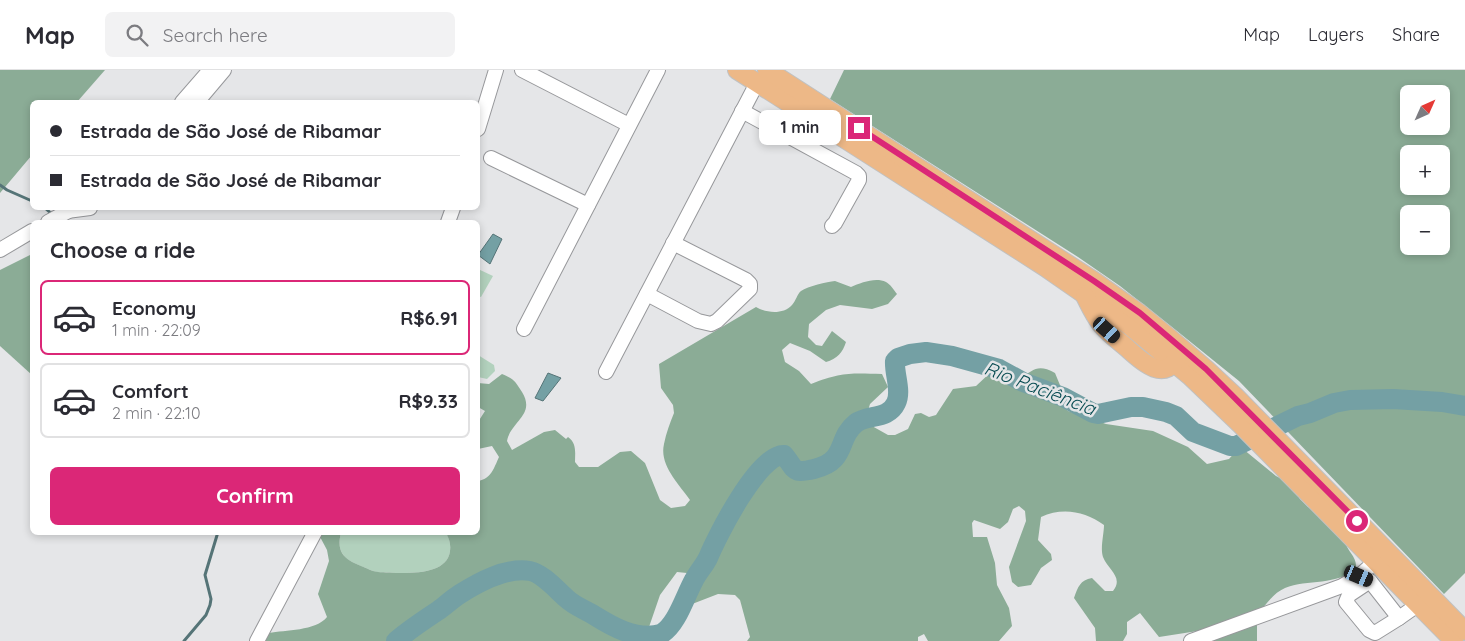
<!DOCTYPE html>
<html lang="en">
<head>
<meta charset="utf-8">
<style>
  body { margin:0; font-family:Quicksand,sans-serif; background:#f2f2f3; color:#2b2b33; height:100vh; display:flex; flex-direction:column; font-size:19px; white-space:nowrap }
  * { box-sizing:border-box; margin:0 }
  p { font-size:16px; color:#7c7c81 }
  .icon { flex:none; width:28px; height:28px; fill:none; stroke:currentColor; stroke-width:2; stroke-linecap:round; stroke-linejoin:round }
  .map { position:relative; flex:1; overflow:hidden }
  .sheet { position:absolute; left:30px; top:150px; width:450px; height:315px; display:flex; flex-direction:column; background:#fff; border-radius:8px; box-shadow:0 2px 8px #0003 }
  .sheet>* { flex:none }
  .guide { position:absolute; left:30px; top:30px; width:450px; height:110px; border-radius:8px; box-shadow:0 2px 8px #0003; display:grid; align-content:center; height:110px; padding:0 20px; background:#fff }
  .needle { width:32px; rotate:45deg }
  .fabs { position:absolute; left:1400px; top:15px; display:grid; gap:10px }
  .fabs a { display:grid; place-items:center; width:50px; height:50px; border-radius:8px; background:#fff; box-shadow:0 2px 8px #0003; font-size:25px }
  .end { position:absolute; width:22px; height:22px; margin:-11px; border:6px solid #db2777; background:#fff; box-shadow:0 0 0 2px #fff }
  .from { border-radius:50% }
  .bubble { position:absolute; height:35px; border-radius:8px; background:#fff; box-shadow:0 2px 8px #0003; font-size:16px; font-weight:800; line-height:35px; text-align:center }
  .car { position:absolute; width:15px; height:30px; margin:-15px -8px; border-radius:6px; box-shadow:0 0 4px 1px #0007; background:linear-gradient(#222 24%,#8ab4d8 0 40%,#222 0 76%,#8ab4d8 0 86%,#222 0) }
  .guide b { display:flex; align-items:center; gap:18px; height:48px; font-size:19px }
  .guide b+b { border-top:1px solid #e1e1e2 }
  .guide i { width:12px; height:12px; background:#2b2b33 }
  ul { padding:0; list-style:none }
  li { display:flex; align-items:center; gap:15px; height:75px; margin:0 10px 8px; padding:0 10px; border:2px solid #e1e1e2; border-radius:8px }
  li div { flex:1 }
  li b { display:block; font-size:19px }
  li em { font-style:normal; font-weight:800 }
  li.selected { border-color:#db2777 }
  li>.icon { width:45px; height:45px; stroke-width:1.5 }
  h2 { padding:0 20px; font-size:22px; line-height:60px }
  .primary-button { display:flex; gap:10px; margin-top:auto; padding:10px 20px }
  .primary-button a { flex:1; height:58px; border-radius:8px; background:#db2777; color:#fff; font-size:20px; font-weight:800; line-height:58px; text-align:center }
  header { display:flex; align-items:center; gap:30px; box-sizing:border-box; height:70px; padding:0 25px; background:#fff; border-bottom:1px solid #e1e1e2 }
  header strong { font-size:24px }
  nav { display:flex; gap:28px; margin-inline-start:auto; font-size:18px }
  .search { width:350px; height:45px; background:#f2f2f3; display:flex; align-items:center; gap:12px; box-sizing:border-box; padding:0 18px; border-radius:8px; color:#7c7c81; font-size:19px }
  .map>svg:first-child { display:block }
  .green { fill:#b2d1bd }
  .forest { fill:#8bac96; fill-rule:evenodd }
  .water { fill:#74a0a4; stroke:#557477 }
  .lines { fill:none; stroke-linecap:round; stroke-linejoin:round }
  .stream { stroke:#557477; stroke-width:3 }
  .river { stroke:#74a0a4; stroke-width:20 }
  .minor-casing { stroke:#97989b; stroke-width:16 }
  .major-casing { stroke:#c0c1c1; stroke-width:20 }
  .minor { stroke:#fff; stroke-width:14 }
  .major { stroke:#edb887; stroke-width:18 }
  .route { stroke:#db2777; stroke-width:6 }
  .labels { text-anchor:middle; dominant-baseline:central; stroke-width:5; stroke-linejoin:round; paint-order:stroke }
  .water-label { font-size:19px; font-style:italic; fill:#094d53; stroke:#e5e6e8 }
</style>
</head>
<body>
<header>
<strong>Map</strong>
<div class="search"><svg class="icon" aria-label="search" viewBox="0 0 24 24"><circle cx="10" cy="10" r="6"/><path d="M15 15l6 6"/></svg>Search here</div>
<nav><a>Map</a><a>Layers</a><a>Share</a></nav>
</header>
<div class="map">
<svg width="1465" height="571" viewBox="0 0 1465 571">
  <rect width="100%" height="100%" fill="#e5e6e8"/>
  <g class="green">
    <path d="M478,199L493,206L481,227L478,226Z"/>
    <path d="M478,285L494,295L495,301L487,309L478,307Z"/>
    <path d="M446,462C449,468 451,474 450,481C447,508 398,503 377,502L373,501C353,492 334,489 341,463Z"/>
  </g>
  <g class="forest">
    <path d="M0,0H105L77,32H32V85L0,123Z"/>
    <path d="M844,0H1465V503L1444,524L1239,311L1177,261L1120,216L1078,187L830,29ZM1409,24H1441V56H1409ZM1409,84H1441V116H1409ZM1409,144H1441V176H1409Z"/>
    <path d="M32,184V305L0,276V200Z"/>
    <path d="M835,211L851,217C861,213 875,207 886,212C890,214 894,220 897,224L888,234L872,239L840,235L826,240L809,254L808,267L816,275L822,276L832,261L846,272C843,282 837,289 826,292L810,281L790,273L782,280L785,292L799,301L811,314C841,302 851,303 882,304L888,317L870,334L866,347L872,356L888,365H895L908,359L915,344L921,343L929,347L936,345L953,319L976,316L991,302H1003L1019,310C1034,299 1038,294 1055,303L1062,320L1058,333L1068,341L1106,354L1153,361L1188,377L1207,394L1229,389L1238,379H1243L1276,406L1292,414L1300,429L1308,437L1315,440L1345,471C1347,482 1357,486 1356,498C1338,516 1307,509 1285,518C1273,523 1265,536 1257,545V571H1212L1204,560L1159,567L1140,543L1127,552V564L1123,571H1096L1095,558L1074,528C1078,517 1080,510 1092,508L1105,521H1113C1124,507 1108,500 1103,487C1100,478 1104,464 1104,455C1085,441 1062,437 1041,447L1038,470L1051,484L1052,490L1041,498L1031,515L1018,517L1012,512L1009,497L1026,451L1025,441L1019,436L1013,439L1008,452L1000,459L974,450L972,453L973,467H987L995,493L997,515L1009,538L1012,556L999,571H928L924,564L918,567V571H747L750,567L740,530L735,525L718,524L687,536V503L677,502L660,525L649,557L637,566L635,571H255C260,568 264,564 269,563C285,560 316,561 327,547L318,524L329,491L327,480L318,463H341C334,489 353,492 373,501L378,502C398,503 447,508 450,481C451,474 449,468 446,463L478,462V411C491,409 494,398 499,387L492,376L478,379V352L485,341L478,337V313L489,314L502,304C514,309 515,311 522,322C536,345 511,351 507,371L512,380L544,362L555,360L566,369L568,367C577,373 575,383 575,392L579,397H598L620,382L631,381L645,393L660,430L671,438L685,436L690,430C679,414 659,395 664,374C666,363 670,353 674,343L673,335L661,318L659,294L756,237C766,243 783,245 792,235C796,231 797,224 801,221C808,216 827,212 835,211Z"/>
  </g>
  <g class="water">
    <path d="M493,164L502,169L490,194L478,185Z"/>
    <path d="M548,303L561,308L543,331L535,328Z"/>
  </g>
  <g class="lines">
    <g class="stream">
      <path d="M0,115L7,120L32,131"/>
      <path d="M45,138L54,146"/>
      <path d="M184,571L206,545L210,535L211,529L205,505L218,462"/>
    </g>
    <path class="river" d="M396,571C410,559 424,550 439,540C446,535 452,529 460,524C479,512 506,497 530,501C542,503 557,520 566,528C573,535 583,539 592,544C611,556 636,571 661,564C677,555 685,526 694,510C698,502 704,496 708,488C717,466 759,383 784,385C796,400 792,404 814,399C848,391 836,369 856,353C868,344 888,350 896,333C902,321 894,304 895,291L898,288L910,284L926,282L952,286L999,299L1023,312L1063,327L1093,343L1098,344L1131,337H1143L1166,342L1176,346L1193,362L1230,376H1236L1298,346L1310,343L1334,333L1350,330L1393,329L1442,332L1465,336"/>
    <g class="minor-casing">
      <g id="minor">
        <path d="M522,0L629,55"/>
        <path d="M182,32L210,0"/>
        <path d="M197,32L224,0"/>
        <path d="M742,41L856,103L859,106V110L835,153L832,156"/>
        <path d="M478,59L496,0"/>
        <path d="M491,88L588,135"/>
        <path d="M67,141L90,138"/>
        <path d="M48,152L74,138"/>
        <path d="M448,152L453,138"/>
        <path d="M0,180L32,161"/>
        <path d="M647,224L698,251L711,254L717,251L750,219V214L746,210L673,173"/>
        <path d="M524,259L658,0"/>
        <path d="M606,302L757,13"/>
        <path d="M1363,508L1370,511L1399,548L1419,534"/>
        <path d="M1370,511L1349,525L1346,532L1369,560L1375,563L1399,548"/>
        <path d="M257,571L315,462"/>
        <path d="M1191,571L1342,516L1359,506L1376,491"/>
      </g>
    </g>
    <g class="major-casing">
      <g id="major">
        <path d="M737,0L1045,197L1130,256L1190,306L1240,354L1454,571"/>
        <path d="M767,0L1094,211L1139,243L1166,265L1206,299L1235,326L1465,561"/>
        <path d="M1085,226C1090,236 1094,245 1101,254C1108,263 1118,270 1127,278C1142,292 1167,315 1179,283"/>
      </g>
    </g>
    <use href="#minor" class="minor"/>
    <use href="#major" class="major"/>
  </g>
  <g class="lines">
    <path class="route" d="M859,58L1094,211L1140,243L1206,299L1357,451"/>
  </g>
  <g class="labels">
    <g class="water-label">
      <text transform="translate(1040 318) rotate(21)">Rio Paciência</text>
    </g>
  </g>
</svg>
<div class="fabs">
<a><svg class="needle" viewBox="-14 -14 28 28"><path d="M0-13l5 13h-10z" fill="#e53935"/><path d="M0 13l5-13h-10z" fill="#7c7c81"/></svg></a>
<a>+</a>
<a>−</a>
</div>
<i class="end from" style="left:1357px;top:451px"></i>
<i class="end" style="left:859px;top:58px"></i>
<div class="bubble" style="left:759px;top:40px;width:82px">1 min</div>
<i class="car" style="left:1107px;top:260px;rotate:132deg"></i>
<i class="car" style="left:1359px;top:506px;rotate:113deg"></i>
<div class="guide">
<b><i class="from"></i>Estrada de São José de Ribamar</b>
<b><i></i>Estrada de São José de Ribamar</b>
</div>
<section class="sheet">
<h2>Choose a ride</h2>
<ul>
<li class="selected"><svg class="icon" aria-label="car" viewBox="0 0 24 24"><path d="M5 17H2v-5l4-1 3-4h7l3 4 3 1v5h-3M9 17h6M6 11h13"/><circle cx="7" cy="17" r="2"/><circle cx="17" cy="17" r="2"/></svg><div><b>Economy</b><p>1 min · 22:09</p></div><em>R$6.91</em></li>
<li><svg class="icon" aria-label="car" viewBox="0 0 24 24"><path d="M5 17H2v-5l4-1 3-4h7l3 4 3 1v5h-3M9 17h6M6 11h13"/><circle cx="7" cy="17" r="2"/><circle cx="17" cy="17" r="2"/></svg><div><b>Comfort</b><p>2 min · 22:10</p></div><em>R$9.33</em></li>
</ul>
<div class="primary-button"><a>Confirm</a></div>
</section>
</div>
</body>
</html>
